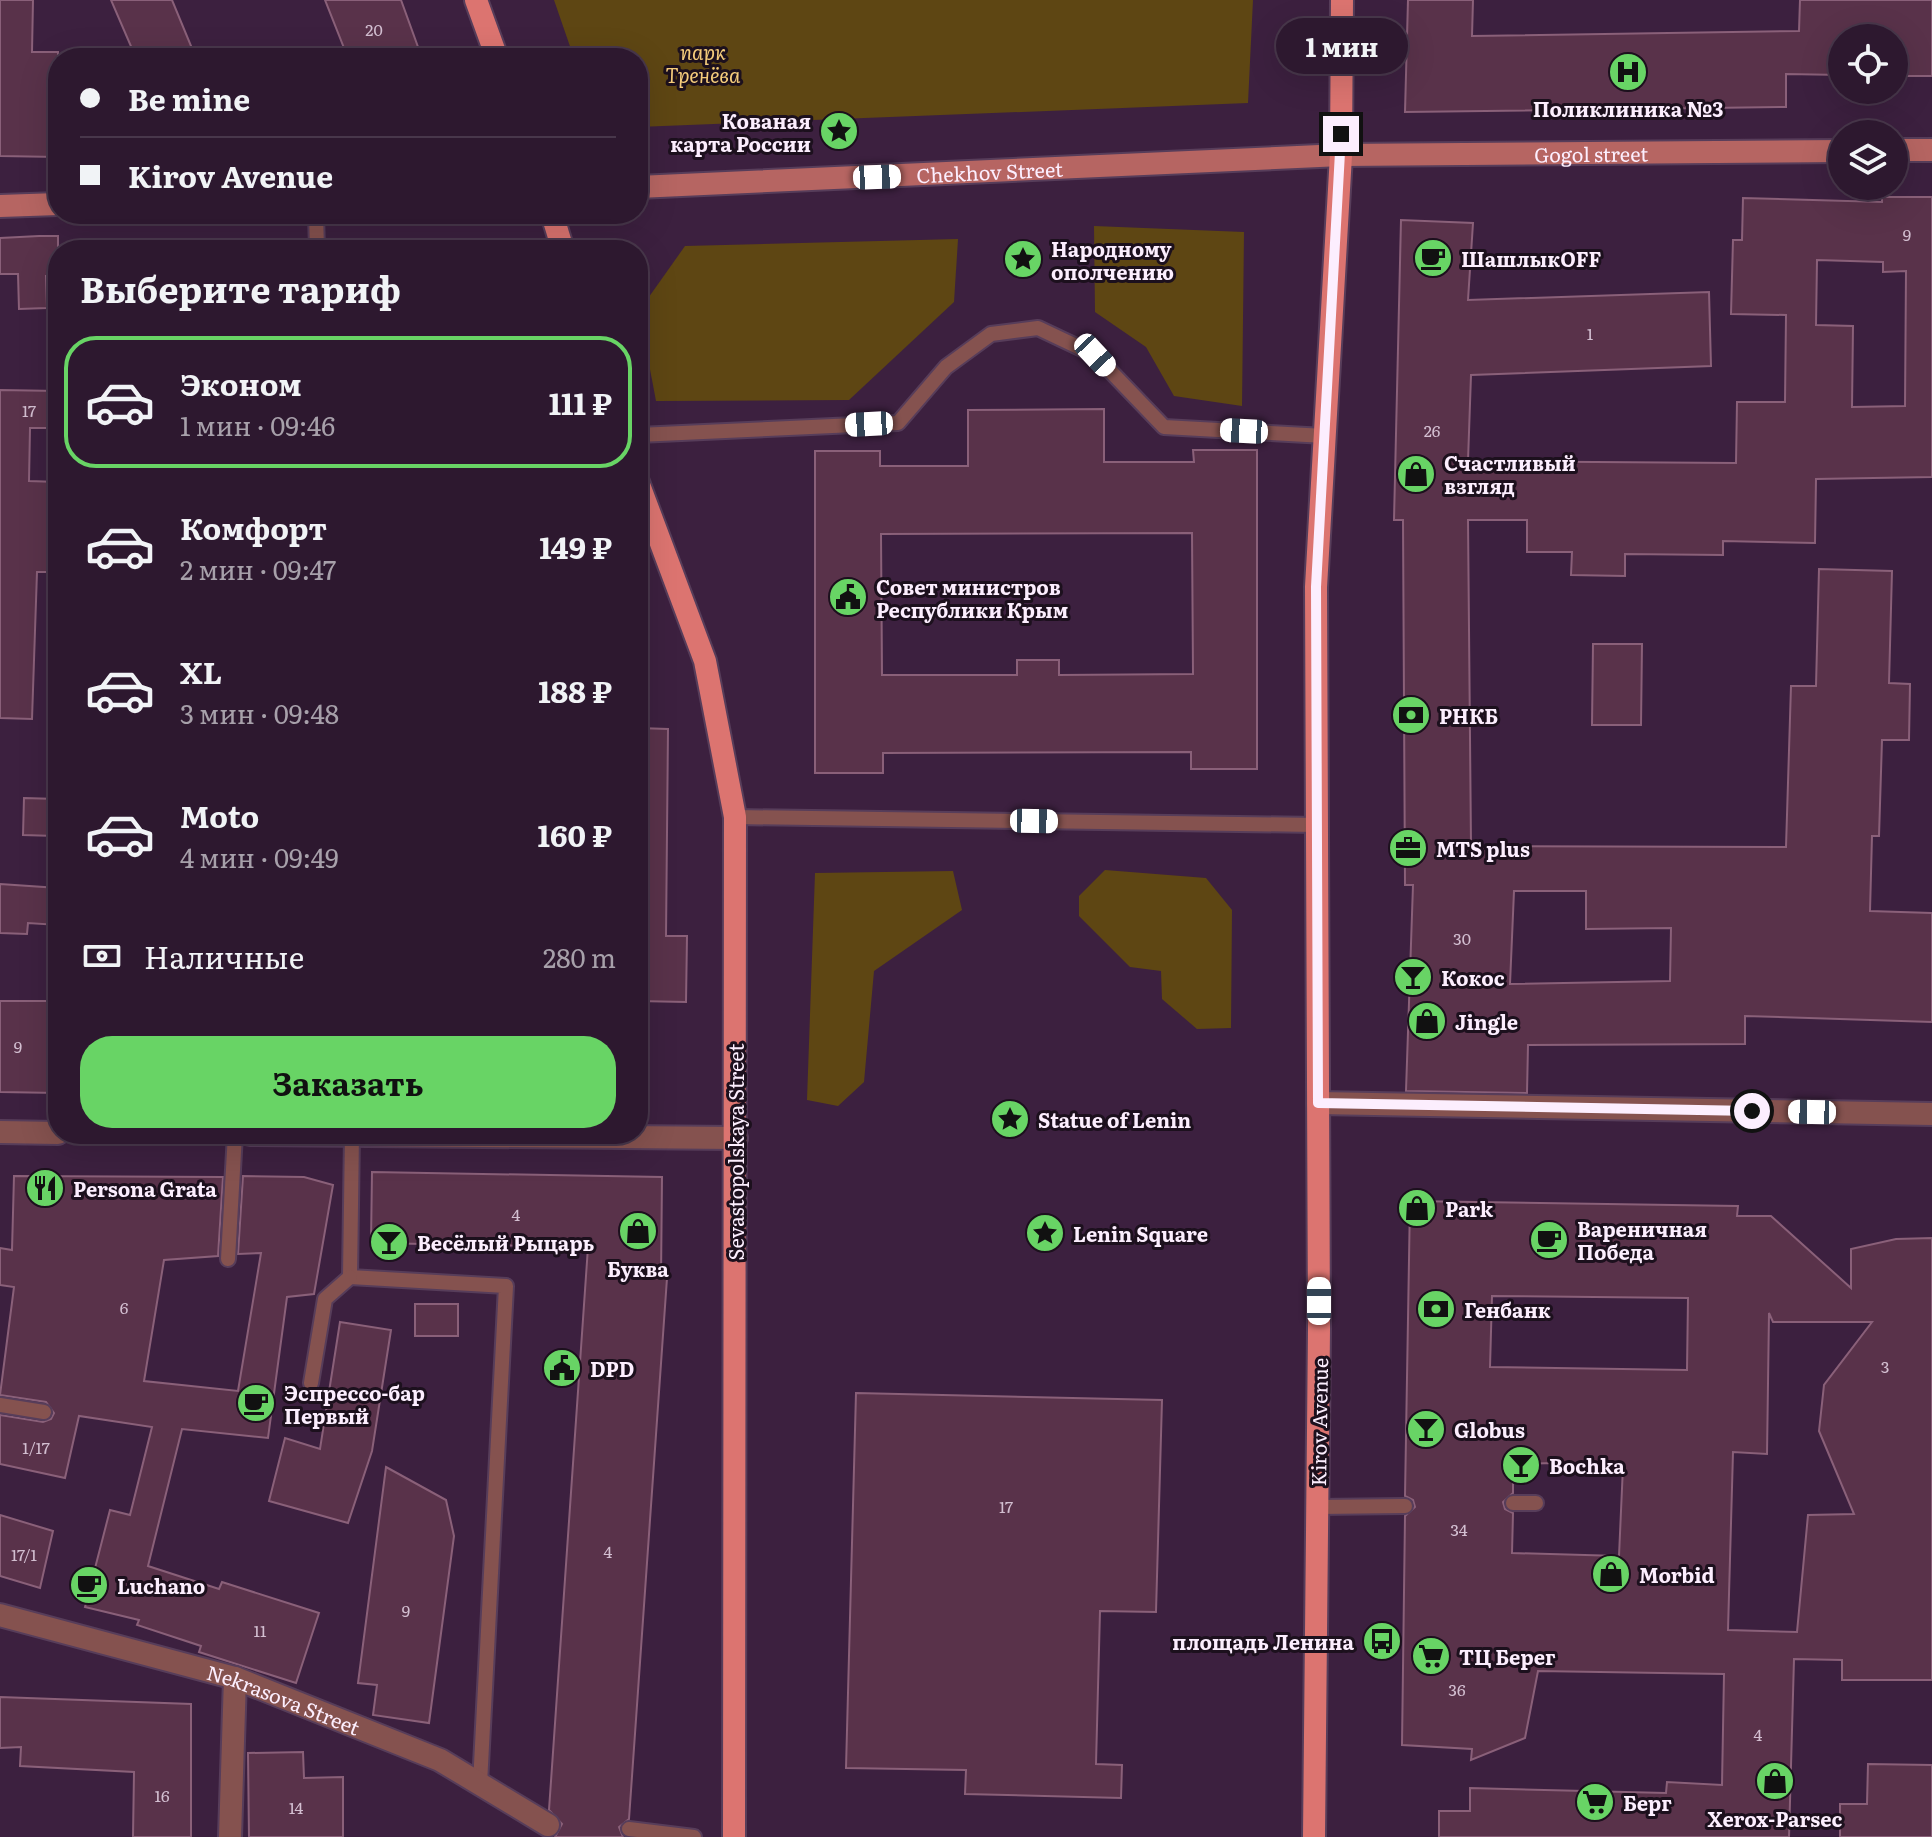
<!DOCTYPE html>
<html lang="ru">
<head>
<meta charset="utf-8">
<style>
  body { margin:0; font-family:Literata,serif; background:#352137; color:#f1f3f6; height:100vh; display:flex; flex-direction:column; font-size:30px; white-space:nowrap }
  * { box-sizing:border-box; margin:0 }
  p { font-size:26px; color:#a7a0aa }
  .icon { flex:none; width:44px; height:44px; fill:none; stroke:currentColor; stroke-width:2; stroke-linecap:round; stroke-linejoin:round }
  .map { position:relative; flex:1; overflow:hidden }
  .drawer { position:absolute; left:48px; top:240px; width:600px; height:904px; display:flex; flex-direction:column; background:#2d182f; border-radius:32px; box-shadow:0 8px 32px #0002,0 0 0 2px #48374b }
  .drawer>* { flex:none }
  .top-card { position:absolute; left:48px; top:48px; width:600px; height:176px; border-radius:32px; box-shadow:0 8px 32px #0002,0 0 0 2px #48374b; display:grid; align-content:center; height:176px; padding:0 32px; background:#2d182f }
  .buttons { position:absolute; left:1828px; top:24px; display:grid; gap:16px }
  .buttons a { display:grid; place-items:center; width:80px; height:80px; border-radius:50%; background:#2d182f; box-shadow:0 8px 32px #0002,0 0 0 2px #48374b; font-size:40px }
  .end { position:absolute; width:36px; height:36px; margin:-18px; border:10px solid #fceefe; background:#111; box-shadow:0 0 0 4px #111 }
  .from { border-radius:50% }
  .bubble { position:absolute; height:56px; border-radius:28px; background:#2d182f; box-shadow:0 8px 32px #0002,0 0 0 2px #48374b; font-size:26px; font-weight:700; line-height:56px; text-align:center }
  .car { position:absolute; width:24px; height:48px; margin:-24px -12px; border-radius:10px; box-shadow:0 0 6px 2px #0007; background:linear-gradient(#fff 24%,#345 0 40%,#fff 0 76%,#345 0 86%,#fff 0) }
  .top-card b { display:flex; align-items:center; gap:28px; height:76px; font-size:30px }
  .top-card b+b { border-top:2px solid #48374b }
  .top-card i { width:20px; height:20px; background:#f1f3f6 }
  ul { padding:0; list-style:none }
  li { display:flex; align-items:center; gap:24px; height:132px; margin:0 16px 12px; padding:0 16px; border:4px solid transparent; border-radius:32px }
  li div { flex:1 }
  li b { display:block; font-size:30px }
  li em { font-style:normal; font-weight:700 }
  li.current { border-color:#68d465 }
  li>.icon { width:72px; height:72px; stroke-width:1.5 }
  h2 { padding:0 32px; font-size:36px; line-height:96px }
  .pay { display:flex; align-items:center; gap:20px; height:88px; padding:0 32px; font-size:30px }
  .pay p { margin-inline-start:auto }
  .action { display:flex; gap:16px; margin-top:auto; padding:16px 32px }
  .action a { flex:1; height:92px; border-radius:32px; background:#68d465; color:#111; font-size:32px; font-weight:700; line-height:92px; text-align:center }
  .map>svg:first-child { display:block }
  .green { fill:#5e4613 }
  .building { fill:#59324a; stroke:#8a6079; stroke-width:2; fill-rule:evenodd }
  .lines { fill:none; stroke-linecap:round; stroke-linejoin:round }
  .service-casing { stroke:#573d5a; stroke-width:18 }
  .minor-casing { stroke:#573d5a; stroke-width:26 }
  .secondary-casing { stroke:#573d5a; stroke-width:26 }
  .primary-casing { stroke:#573d5a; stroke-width:26 }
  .service { stroke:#85524f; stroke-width:14 }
  .minor { stroke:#85524f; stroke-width:22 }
  .secondary { stroke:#b66562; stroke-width:22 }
  .primary { stroke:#dc7470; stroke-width:22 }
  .route { stroke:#fceefe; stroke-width:10 }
  .labels { text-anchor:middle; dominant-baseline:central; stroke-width:6; stroke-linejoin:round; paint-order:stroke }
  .number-label { font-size:16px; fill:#d3bfd1 }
  .park-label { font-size:20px; font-style:italic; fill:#f5cc7b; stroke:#1c101d }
  .poi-label { font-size:20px; font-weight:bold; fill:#fceefe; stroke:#1c101d; text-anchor:start }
  .street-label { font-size:20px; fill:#fceefe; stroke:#1c101d }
</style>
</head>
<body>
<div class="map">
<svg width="1932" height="1837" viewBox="0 0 1932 1837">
  <rect width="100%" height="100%" fill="#3c203f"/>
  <g class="green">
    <path d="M554,0H1253L1248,103L638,127V58H574Z"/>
    <path d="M1094,226L1244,232L1242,406L1174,396L1146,347L1095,312Z"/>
    <path d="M958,239L954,302L849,400L656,401L639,311L685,246Z"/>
    <path d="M1105,870L1206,878L1232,910L1231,1028L1197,1029L1162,999L1161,971L1130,967L1079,916V896Z"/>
    <path d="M953,871L962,910L874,971L864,1082L838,1106L807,1100L815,873Z"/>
  </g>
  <g class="building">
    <path d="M0,0H33L32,52H58V157L0,156Z"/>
    <path d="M111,0H172L196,58H136Z"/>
    <path d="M325,0H401L422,58H348Z"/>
    <path d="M1408,0H1473L1472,36L1799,31L1800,0H1932V76H1894V38H1842V75L1786,74V107L1405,112Z"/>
    <path d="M1882,197H1932V477L1816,479L1815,543L1723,541V555L1625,554V576L1571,575L1572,552H1527V520H1468L1471,846L1786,847L1791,686H1816L1819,569L1892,571L1889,683L1910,684L1909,740H1882L1879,836H1872L1870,911L1932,913V1022L1745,1016V1044L1528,1045L1527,1093L1406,1091L1413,885H1405L1403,520H1394L1401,220L1473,223L1468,300L1709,292L1711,366L1471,375L1468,461L1736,463L1737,402H1785L1786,315L1731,314L1733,240H1742L1743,198L1882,202ZM1817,260L1883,262V272L1906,271L1905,406L1852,407L1853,326L1816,325ZM1514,891H1586V929L1671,928L1670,981L1510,984Z"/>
    <path d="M39,236H58V276H46L47,308L19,309L18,274H0V238Z"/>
    <path d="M0,390L58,391V428H30L29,481L58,482V572H37L32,719L0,718Z"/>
    <path d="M1104,409V462H1194L1193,450H1257V769H1191V752L883,753V773H815V451H880V466H968V410ZM1192,533L1193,674L1059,675V660H1017V675H882L881,534Z"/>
    <path d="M1593,644H1642L1641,725H1592Z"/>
    <path d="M638,728L668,729L666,936H687L686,1002L638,1001Z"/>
    <path d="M24,798L57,799L55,836L23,835Z"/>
    <path d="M0,884L58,888V925L28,923L27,934L0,933Z"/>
    <path d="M0,1001H58V1093L0,1092Z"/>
    <path d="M372,1172L662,1177L661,1278H667L629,1819L619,1827L623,1837H555L562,1824L549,1810L588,1247L371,1243Z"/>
    <path d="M14,1176L223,1177L218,1256L164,1260L144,1381L238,1391L261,1253L238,1254L243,1176L304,1177L333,1185L314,1294L287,1297L268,1438L182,1429L148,1566L219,1589L222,1582L319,1613L296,1683L199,1652L201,1646L137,1625L139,1620L85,1607L110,1510L130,1515L152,1427L79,1416L65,1478L0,1464V1415L43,1422L51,1419L54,1413L46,1402L0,1395L14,1287L0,1285V1248L12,1250Z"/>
    <path d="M1410,1201L1738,1206L1737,1216H1771L1851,1288V1249L1896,1239L1932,1238V1680H1842V1660L1794,1659L1789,1837H1439V1811H1470V1788L1666,1793L1667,1782L1722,1785L1724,1674L1538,1671L1525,1738L1471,1760L1472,1749L1402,1745L1405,1516L1415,1507L1413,1500L1405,1496ZM1492,1296L1688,1298L1687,1370L1490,1367ZM1769,1313L1773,1322H1872L1824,1385L1819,1431L1854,1514L1808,1515L1797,1632L1728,1630L1733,1452L1767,1454ZM1556,1463L1623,1466L1619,1556L1512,1553L1513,1513L1505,1509L1503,1502L1513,1493V1464Z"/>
    <rect x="415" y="1304" width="43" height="32"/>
    <path d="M340,1322L391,1330L372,1451L348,1523L269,1501L285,1438L320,1449Z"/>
    <path d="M856,1393L1162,1400L1156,1612L1100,1611L1096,1764L1122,1765L1121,1798L965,1794L966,1770L846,1768Z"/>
    <path d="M386,1467L446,1500L454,1536L429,1723L373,1715L377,1685L358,1683Z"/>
    <path d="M0,1515L53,1531L40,1588L0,1576Z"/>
    <path d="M0,1697L191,1704V1837H133L134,1772L20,1766L21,1747L0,1748Z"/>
    <path d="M303,1752L304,1778L343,1777V1837H249L248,1753Z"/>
    <path d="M1868,1764L1932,1765V1837H1840V1804H1867Z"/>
  </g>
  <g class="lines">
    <g class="service-casing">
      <g id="service">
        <path d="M316,214L317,250"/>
        <path d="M638,435L898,423L946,367L991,334L1038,328L1095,355L1164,427L1325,436"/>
        <path d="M735,817L1317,825"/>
        <path d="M352,1134L350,1277L506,1286L480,1784"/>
        <path d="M228,1259L235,1134"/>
        <path d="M311,1383L325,1299L350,1277"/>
        <path d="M0,1405L44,1412"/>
        <path d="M1513,1503H1536"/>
        <path d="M1317,1507L1405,1506"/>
        <path d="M629,1829L694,1837"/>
      </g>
    </g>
    <g class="minor-casing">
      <g id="minor">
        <path d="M1318,1103L1932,1114"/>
        <path d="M0,1132L58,1133"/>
        <path d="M250,1134L736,1138"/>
        <path id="s1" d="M0,1615L235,1678L440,1760L548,1825"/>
        <path d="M230,1837L235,1678"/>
      </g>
    </g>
    <g class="secondary-casing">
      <g id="secondary">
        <path d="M1894,150H1932"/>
        <path id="s2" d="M638,187L1341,155L1842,151"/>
        <path d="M0,206L58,204"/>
      </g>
    </g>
    <g class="primary-casing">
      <g id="primary">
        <path d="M476,0L497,58"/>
        <path d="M552,214L563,250"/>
        <path d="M638,482L705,661L735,817L734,1837"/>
        <path d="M1314,1837L1319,1329L1316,587L1341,155L1342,0"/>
      </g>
    </g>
    <use href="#service" class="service"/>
    <use href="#minor" class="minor"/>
    <use href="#secondary" class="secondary"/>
    <use href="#primary" class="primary"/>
  </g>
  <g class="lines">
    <path class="route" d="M1341,134L1316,587L1318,1103L1752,1111"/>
  </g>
  <defs>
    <g id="hospital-disc" transform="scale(2)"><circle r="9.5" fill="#68d465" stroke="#1c101d"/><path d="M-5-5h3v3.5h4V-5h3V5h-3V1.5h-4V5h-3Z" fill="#111"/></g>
    <g id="sight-disc" transform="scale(2)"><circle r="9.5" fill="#68d465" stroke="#1c101d"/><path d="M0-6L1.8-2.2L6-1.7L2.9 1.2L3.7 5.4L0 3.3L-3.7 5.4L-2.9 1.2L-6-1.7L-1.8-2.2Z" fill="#111"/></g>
    <g id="cafe-disc" transform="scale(2)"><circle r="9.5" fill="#68d465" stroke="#1c101d"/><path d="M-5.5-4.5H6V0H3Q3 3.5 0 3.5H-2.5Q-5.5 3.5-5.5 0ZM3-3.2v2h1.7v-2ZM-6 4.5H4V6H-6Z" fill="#111"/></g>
    <g id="shop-disc" transform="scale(2)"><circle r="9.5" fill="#68d465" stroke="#1c101d"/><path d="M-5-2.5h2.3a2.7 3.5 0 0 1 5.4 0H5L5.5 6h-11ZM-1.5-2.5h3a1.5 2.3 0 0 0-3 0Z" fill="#111"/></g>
    <g id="civic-disc" transform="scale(2)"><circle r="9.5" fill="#68d465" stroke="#1c101d"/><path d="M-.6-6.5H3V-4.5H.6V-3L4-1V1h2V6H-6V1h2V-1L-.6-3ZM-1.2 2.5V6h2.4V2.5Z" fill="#111"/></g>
    <g id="bank-disc" transform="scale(2)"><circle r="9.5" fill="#68d465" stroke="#1c101d"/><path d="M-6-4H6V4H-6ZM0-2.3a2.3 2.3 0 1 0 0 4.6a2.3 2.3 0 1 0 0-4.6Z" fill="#111"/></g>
    <g id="office-disc" transform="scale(2)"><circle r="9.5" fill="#68d465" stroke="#1c101d"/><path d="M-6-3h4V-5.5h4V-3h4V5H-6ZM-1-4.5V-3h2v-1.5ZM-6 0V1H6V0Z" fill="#111"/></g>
    <g id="bar-disc" transform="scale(2)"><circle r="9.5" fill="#68d465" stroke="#1c101d"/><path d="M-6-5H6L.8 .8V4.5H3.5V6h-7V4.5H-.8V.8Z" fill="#111"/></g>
    <g id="restaurant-disc" transform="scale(2)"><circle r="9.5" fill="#68d465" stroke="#1c101d"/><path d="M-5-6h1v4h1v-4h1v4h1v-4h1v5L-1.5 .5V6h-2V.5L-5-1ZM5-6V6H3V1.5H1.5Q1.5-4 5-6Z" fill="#111"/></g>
    <g id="bus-disc" transform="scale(2)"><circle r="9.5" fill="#68d465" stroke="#1c101d"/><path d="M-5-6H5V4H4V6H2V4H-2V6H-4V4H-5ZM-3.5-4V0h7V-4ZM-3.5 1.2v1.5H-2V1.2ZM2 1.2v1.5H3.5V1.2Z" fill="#111"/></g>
    <g id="supermarket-disc" transform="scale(2)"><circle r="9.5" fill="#68d465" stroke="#1c101d"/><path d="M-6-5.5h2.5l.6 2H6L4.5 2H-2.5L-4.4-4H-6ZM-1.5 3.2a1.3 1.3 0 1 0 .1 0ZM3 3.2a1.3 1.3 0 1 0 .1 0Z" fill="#111"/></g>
  </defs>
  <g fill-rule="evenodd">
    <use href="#hospital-disc" x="1628" y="72"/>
    <use href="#sight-disc" x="839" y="131"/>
    <use href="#cafe-disc" x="1433" y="258"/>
    <use href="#sight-disc" x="1023" y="259"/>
    <use href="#shop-disc" x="1416" y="474"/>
    <use href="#civic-disc" x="848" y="597"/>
    <use href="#bank-disc" x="1411" y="715"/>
    <use href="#office-disc" x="1408" y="848"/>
    <use href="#bar-disc" x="1413" y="977"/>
    <use href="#shop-disc" x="1427" y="1021"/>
    <use href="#sight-disc" x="1010" y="1119"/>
    <use href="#restaurant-disc" x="45" y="1188"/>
    <use href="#shop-disc" x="1417" y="1208"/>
    <use href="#shop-disc" x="638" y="1231"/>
    <use href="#sight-disc" x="1045" y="1233"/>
    <use href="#cafe-disc" x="1549" y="1240"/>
    <use href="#bar-disc" x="389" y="1242"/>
    <use href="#bank-disc" x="1436" y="1309"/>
    <use href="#civic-disc" x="562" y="1368"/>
    <use href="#cafe-disc" x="256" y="1403"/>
    <use href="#bar-disc" x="1426" y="1429"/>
    <use href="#bar-disc" x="1521" y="1465"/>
    <use href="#shop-disc" x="1611" y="1574"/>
    <use href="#cafe-disc" x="89" y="1585"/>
    <use href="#bus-disc" x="1382" y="1641"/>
    <use href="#supermarket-disc" x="1431" y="1656"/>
    <use href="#shop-disc" x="1775" y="1781"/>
    <use href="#supermarket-disc" x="1595" y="1802"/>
  </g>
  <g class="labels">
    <g class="number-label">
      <text x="374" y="29">20</text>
      <text x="1907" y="234">9</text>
      <text x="1590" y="333">1</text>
      <text x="29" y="410">17</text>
      <text x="1432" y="430">26</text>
      <text x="1462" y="938">30</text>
      <text x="18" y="1046">9</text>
      <text x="516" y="1214">4</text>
      <text x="124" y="1307">6</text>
      <text x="1885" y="1366">3</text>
      <text x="36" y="1447">1/17</text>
      <text x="1006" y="1506">17</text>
      <text x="1459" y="1529">34</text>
      <text x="608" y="1551">4</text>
      <text x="24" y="1554">17/1</text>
      <text x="406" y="1610">9</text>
      <text x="260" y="1630">11</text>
      <text x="1457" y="1689">36</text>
      <text x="1758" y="1734">4</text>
      <text x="162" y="1795">16</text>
      <text x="296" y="1807">14</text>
    </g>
    <g class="park-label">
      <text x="703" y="51">парк<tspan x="703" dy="23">Тренёва</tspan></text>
    </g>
    <g class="poi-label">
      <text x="1628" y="108" text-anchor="middle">Поликлиника №3</text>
      <text x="811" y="120" text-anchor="end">Кованая<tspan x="811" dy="23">карта России</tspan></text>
      <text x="1051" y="248">Народному<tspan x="1051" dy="23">ополчению</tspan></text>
      <text x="1461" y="258">ШашлыкOFF</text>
      <text x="1444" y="462">Счастливый<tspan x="1444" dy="23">взгляд</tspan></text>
      <text x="876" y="586">Совет министров<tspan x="876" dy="23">Республики Крым</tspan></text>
      <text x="1439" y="715">РНКБ</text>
      <text x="1436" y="848">MTS plus</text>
      <text x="1441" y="977">Кокос</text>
      <text x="1455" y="1021">Jingle</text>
      <text x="1038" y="1119">Statue of Lenin</text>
      <text x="73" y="1188">Persona Grata</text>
      <text x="1445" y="1208">Park</text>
      <text x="1577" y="1228">Вареничная<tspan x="1577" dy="23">Победа</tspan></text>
      <text x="1073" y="1233">Lenin Square</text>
      <text x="417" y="1242">Весёлый Рыцарь</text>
      <text x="638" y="1268" text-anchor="middle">Буква</text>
      <text x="1464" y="1309">Генбанк</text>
      <text x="590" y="1368">DPD</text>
      <text x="284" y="1392">Эспрессо-бар<tspan x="284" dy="23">Первый</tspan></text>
      <text x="1454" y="1429">Globus</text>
      <text x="1549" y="1465">Bochka</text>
      <text x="1639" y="1574">Morbid</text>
      <text x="117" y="1585">Luchano</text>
      <text x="1354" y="1641" text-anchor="end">площадь Ленина</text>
      <text x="1459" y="1656">ТЦ Берег</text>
      <text x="1623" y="1802">Берг</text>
      <text x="1775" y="1818" text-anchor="middle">Xerox-Parsec</text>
    </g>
    <g class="street-label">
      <text stroke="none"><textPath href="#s2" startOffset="954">Gogol street</textPath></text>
      <text stroke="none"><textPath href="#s2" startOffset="352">Chekhov Street</textPath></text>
      <text transform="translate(735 1152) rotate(-90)">Sevastopolskaya Street</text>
      <text transform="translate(1318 1422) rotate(-89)">Kirov Avenue</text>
      <text stroke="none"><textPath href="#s1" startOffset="296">Nekrasova Street</textPath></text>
    </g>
  </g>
</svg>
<div class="buttons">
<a><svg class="icon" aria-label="locate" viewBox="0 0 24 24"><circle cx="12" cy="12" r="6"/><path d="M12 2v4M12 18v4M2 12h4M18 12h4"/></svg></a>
<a><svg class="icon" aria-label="layers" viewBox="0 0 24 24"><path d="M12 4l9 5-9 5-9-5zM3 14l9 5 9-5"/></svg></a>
</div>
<i class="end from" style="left:1752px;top:1111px"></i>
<i class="end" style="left:1341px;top:134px"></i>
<div class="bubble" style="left:1276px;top:18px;width:132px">1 мин</div>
<i class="car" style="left:877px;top:177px;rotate:88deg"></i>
<i class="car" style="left:1095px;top:355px;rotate:137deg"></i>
<i class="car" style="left:869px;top:424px;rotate:267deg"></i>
<i class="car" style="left:1244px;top:431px;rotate:273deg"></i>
<i class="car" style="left:1034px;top:821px;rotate:91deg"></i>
<i class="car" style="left:1812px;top:1112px;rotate:271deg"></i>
<i class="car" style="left:1319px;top:1301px;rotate:0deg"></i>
<div class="top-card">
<b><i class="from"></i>Be mine</b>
<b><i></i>Kirov Avenue</b>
</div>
<section class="drawer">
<h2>Выберите тариф</h2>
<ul>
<li class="current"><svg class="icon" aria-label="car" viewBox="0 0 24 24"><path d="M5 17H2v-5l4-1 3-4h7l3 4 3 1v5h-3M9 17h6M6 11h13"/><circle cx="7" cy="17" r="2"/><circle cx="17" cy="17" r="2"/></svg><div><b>Эконом</b><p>1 мин · 09:46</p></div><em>111 ₽</em></li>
<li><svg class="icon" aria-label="car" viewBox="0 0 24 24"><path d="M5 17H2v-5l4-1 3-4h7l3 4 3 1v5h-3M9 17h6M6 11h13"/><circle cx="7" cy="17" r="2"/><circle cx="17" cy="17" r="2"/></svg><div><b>Комфорт</b><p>2 мин · 09:47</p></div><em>149 ₽</em></li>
<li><svg class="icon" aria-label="car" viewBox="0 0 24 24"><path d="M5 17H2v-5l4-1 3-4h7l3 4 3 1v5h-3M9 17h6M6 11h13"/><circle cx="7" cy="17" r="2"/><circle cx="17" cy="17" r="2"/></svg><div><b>XL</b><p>3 мин · 09:48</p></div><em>188 ₽</em></li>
<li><svg class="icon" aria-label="car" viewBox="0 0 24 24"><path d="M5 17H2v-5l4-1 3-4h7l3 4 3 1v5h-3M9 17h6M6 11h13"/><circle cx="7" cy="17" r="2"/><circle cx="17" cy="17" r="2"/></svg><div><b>Moto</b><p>4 мин · 09:49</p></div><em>160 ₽</em></li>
</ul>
<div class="pay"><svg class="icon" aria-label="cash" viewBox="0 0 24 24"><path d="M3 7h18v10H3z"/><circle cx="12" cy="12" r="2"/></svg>Наличные<p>280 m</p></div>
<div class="action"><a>Заказать</a></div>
</section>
</div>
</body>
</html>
